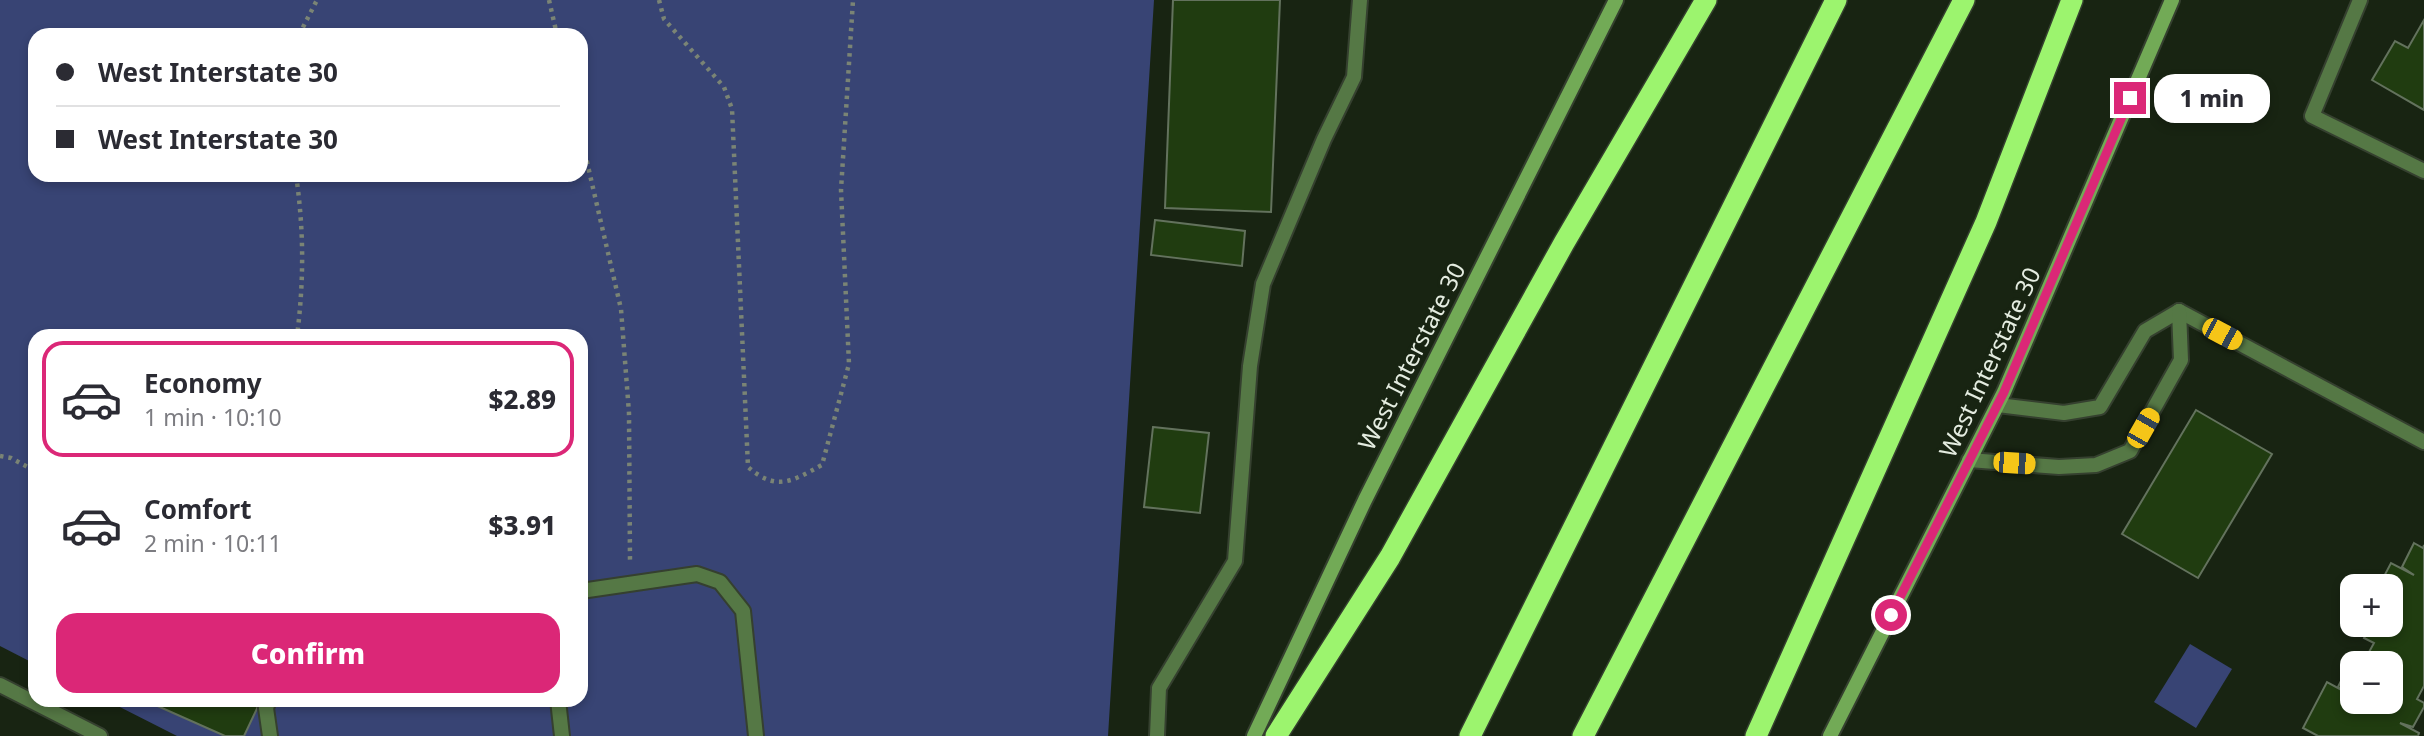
<!DOCTYPE html>
<html lang="en">
<head>
<meta charset="utf-8">
<style>
  body { margin:0; font-family:"Noto Sans",sans-serif; background:#f2f2f3; color:#2b2b33; height:100vh; display:flex; flex-direction:column; font-size:26px; white-space:nowrap }
  * { box-sizing:border-box; margin:0 }
  p { font-size:23px; color:#7c7c81 }
  .icon { flex:none; width:38px; height:38px; fill:none; stroke:currentColor; stroke-width:2; stroke-linecap:round; stroke-linejoin:round }
  .map { position:relative; flex:1; overflow:hidden }
  .panel { position:absolute; left:28px; top:329px; width:560px; height:378px; display:flex; flex-direction:column; background:#fff; border-radius:21px; box-shadow:0 4px 10px #0003 }
  .panel>* { flex:none }
  .hud { position:absolute; left:28px; top:28px; width:560px; height:154px; border-radius:21px; box-shadow:0 4px 10px #0003; display:grid; align-content:center; height:154px; padding:0 28px; background:#fff }
  .buttons { position:absolute; left:2340px; top:574px; display:grid; gap:14px }
  .buttons a { display:grid; place-items:center; width:63px; height:63px; border-radius:14px; background:#fff; box-shadow:0 4px 10px #0003; font-size:35px }
  .end { position:absolute; width:32px; height:32px; margin:-16px; border:9px solid #db2777; background:#fff; box-shadow:0 0 0 4px #fff }
  .from { border-radius:50% }
  .bubble { position:absolute; height:49px; border-radius:21px; background:#fff; box-shadow:0 4px 10px #0003; font-size:23px; font-weight:800; line-height:49px; text-align:center }
  .car { position:absolute; width:21px; height:42px; margin:-21px -10px; border-radius:9px; box-shadow:0 0 5px 2px #0007; background:linear-gradient(#f5c518 24%,#345 0 40%,#f5c518 0 76%,#345 0 86%,#f5c518 0) }
  .hud b { display:flex; align-items:center; gap:24px; height:66px; font-size:26px }
  .hud b+b { border-top:2px solid #e1e1e2 }
  .hud i { width:18px; height:18px; background:#2b2b33 }
  ul { padding:12px 0 0; list-style:none }
  li { display:flex; align-items:center; gap:21px; height:116px; margin:0 14px 10px; padding:0 14px; border:4px solid transparent; border-radius:21px }
  li div { flex:1 }
  li b { display:block; font-size:26px }
  li em { font-style:normal; font-weight:800 }
  li.current { border-color:#db2777 }
  li>.icon { width:63px; height:63px; stroke-width:1.5 }
  .primary-button { display:flex; gap:14px; margin-top:auto; padding:14px 28px }
  .primary-button a { flex:1; height:80px; border-radius:21px; background:#db2777; color:#fff; font-size:28px; font-weight:800; line-height:80px; text-align:center }
  .map>svg:first-child { display:block }
  .green { fill:#384474; fill-rule:evenodd }
  .building { fill:#203c10; stroke:#63725d; stroke-width:2 }
  .lines { fill:none; stroke-linecap:round; stroke-linejoin:round }
  .service-casing { stroke:#35402f; stroke-width:18 }
  .secondary-casing { stroke:#35402f; stroke-width:18 }
  .motorway-casing { stroke:#35402f; stroke-width:24 }
  .path { stroke:#7a8475; stroke-width:4.5; stroke-dasharray:3.5 5; stroke-linecap:butt }
  .service { stroke:#557845; stroke-width:14 }
  .secondary { stroke:#72aa56; stroke-width:14 }
  .motorway { stroke:#9cf46e; stroke-width:21 }
  .route { stroke:#db2777; stroke-width:9 }
  .labels { text-anchor:middle; dominant-baseline:central; stroke-width:6; stroke-linejoin:round; paint-order:stroke }
  .street-label { font-size:24px; fill:#e4ece0; stroke:#182412 }
</style>
</head>
<body>
<div class="map">
<svg width="2424" height="736" viewBox="0 0 2424 736">
  <rect width="100%" height="100%" fill="#182412"/>
  <g class="green">
    <path d="M0,0H1154L1108,736H177L106,700H581V336H35V664L0,646ZM35,35H581V175H35Z"/>
    <path d="M2190,644L2232,669L2196,728L2154,702Z"/>
  </g>
  <g class="building">
    <path d="M1173,0H1280L1271,212L1165,208Z"/>
    <path d="M2424,20V110L2372,80L2395,41L2408,48Z"/>
    <path d="M1155,220L1245,231L1242,266L1151,255Z"/>
    <path d="M2196,410L2272,454L2198,578L2122,534Z"/>
    <path d="M1153,427L1209,433L1200,513L1144,507Z"/>
    <path d="M2414,543L2423,548L2424,545V686L2417,699L2424,703V707L2413,727L2400,723L2419,733L2418,736H2318L2303,728L2327,682L2349,694L2338,687L2350,663L2352,702H2390V663H2363L2374,643L2364,638L2371,625H2390V586H2379L2391,563L2414,575L2402,567Z"/>
    <path d="M144,700H261L244,736H225Z"/>
  </g>
  <g class="lines">
    <g class="service-casing">
      <g id="service">
        <path d="M2360,0L2312,116L2424,171"/>
        <path d="M2179,311L2424,442"/>
        <path d="M1998,405L2064,413L2100,407L2145,331L2179,311"/>
        <path d="M1969,460L2059,467L2096,465L2130,451L2181,360L2179,311"/>
        <path d="M581,591L697,574L720,582L743,611L756,736"/>
        <path d="M0,685L100,736"/>
        <path d="M269,700L266,708L270,736"/>
        <path d="M558,700L562,736"/>
        <path d="M1157,736L1159,688L1235,561L1250,366L1263,284L1324,139L1354,77L1360,0"/>
      </g>
    </g>
    <g class="secondary-casing">
      <g id="secondary">
        <path d="M1254,736L1365,500L1616,0"/>
        <path d="M1830,736L2004,392L2172,0"/>
      </g>
    </g>
    <g class="motorway-casing">
      <g id="motorway">
        <path d="M1276,736L1390,557L1564,243L1706,0"/>
        <path d="M1470,736L1836,0"/>
        <path d="M1583,736L1964,0"/>
        <path d="M1756,736L1986,222L2072,0"/>
      </g>
    </g>
    <g class="path">
      <path d="M549,0L557,35"/>
      <path d="M659,0L664,19L724,87L732,109L748,467C777,492 792,481 822,465L849,364L841,190L853,0"/>
      <path d="M299,35L317,0"/>
      <path d="M581,136L621,309L629,413L630,562"/>
      <path d="M296,175C304,230 304,281 297,336"/>
      <path d="M0,456L11,458L35,471"/>
    </g>
    <use href="#service" class="service"/>
    <use href="#secondary" class="secondary"/>
    <use href="#motorway" class="motorway"/>
  </g>
  <g class="lines">
    <path class="route" d="M1891,615L2004,392L2130,98"/>
  </g>
  <g class="labels">
    <g class="street-label">
      <text transform="translate(1411 356) rotate(-63)">West Interstate 30</text>
      <text transform="translate(1989 362) rotate(-65)">West Interstate 30</text>
    </g>
  </g>
</svg>
<div class="buttons">
<a>+</a>
<a>−</a>
</div>
<i class="end from" style="left:1891px;top:615px"></i>
<i class="end" style="left:2130px;top:98px"></i>
<div class="bubble" style="left:2154px;top:74px;width:116px">1 min</div>
<i class="car" style="left:2222px;top:334px;rotate:118deg"></i>
<i class="car" style="left:2143px;top:428px;rotate:30deg"></i>
<i class="car" style="left:2014px;top:463px;rotate:94deg"></i>
<div class="hud">
<b><i class="from"></i>West Interstate 30</b>
<b><i></i>West Interstate 30</b>
</div>
<section class="panel">
<ul>
<li class="current"><svg class="icon" aria-label="car" viewBox="0 0 24 24"><path d="M5 17H2v-5l4-1 3-4h7l3 4 3 1v5h-3M9 17h6M6 11h13"/><circle cx="7" cy="17" r="2"/><circle cx="17" cy="17" r="2"/></svg><div><b>Economy</b><p>1 min · 10:10</p></div><em>$2.89</em></li>
<li><svg class="icon" aria-label="car" viewBox="0 0 24 24"><path d="M5 17H2v-5l4-1 3-4h7l3 4 3 1v5h-3M9 17h6M6 11h13"/><circle cx="7" cy="17" r="2"/><circle cx="17" cy="17" r="2"/></svg><div><b>Comfort</b><p>2 min · 10:11</p></div><em>$3.91</em></li>
</ul>
<div class="primary-button"><a>Confirm</a></div>
</section>
</div>
</body>
</html>
